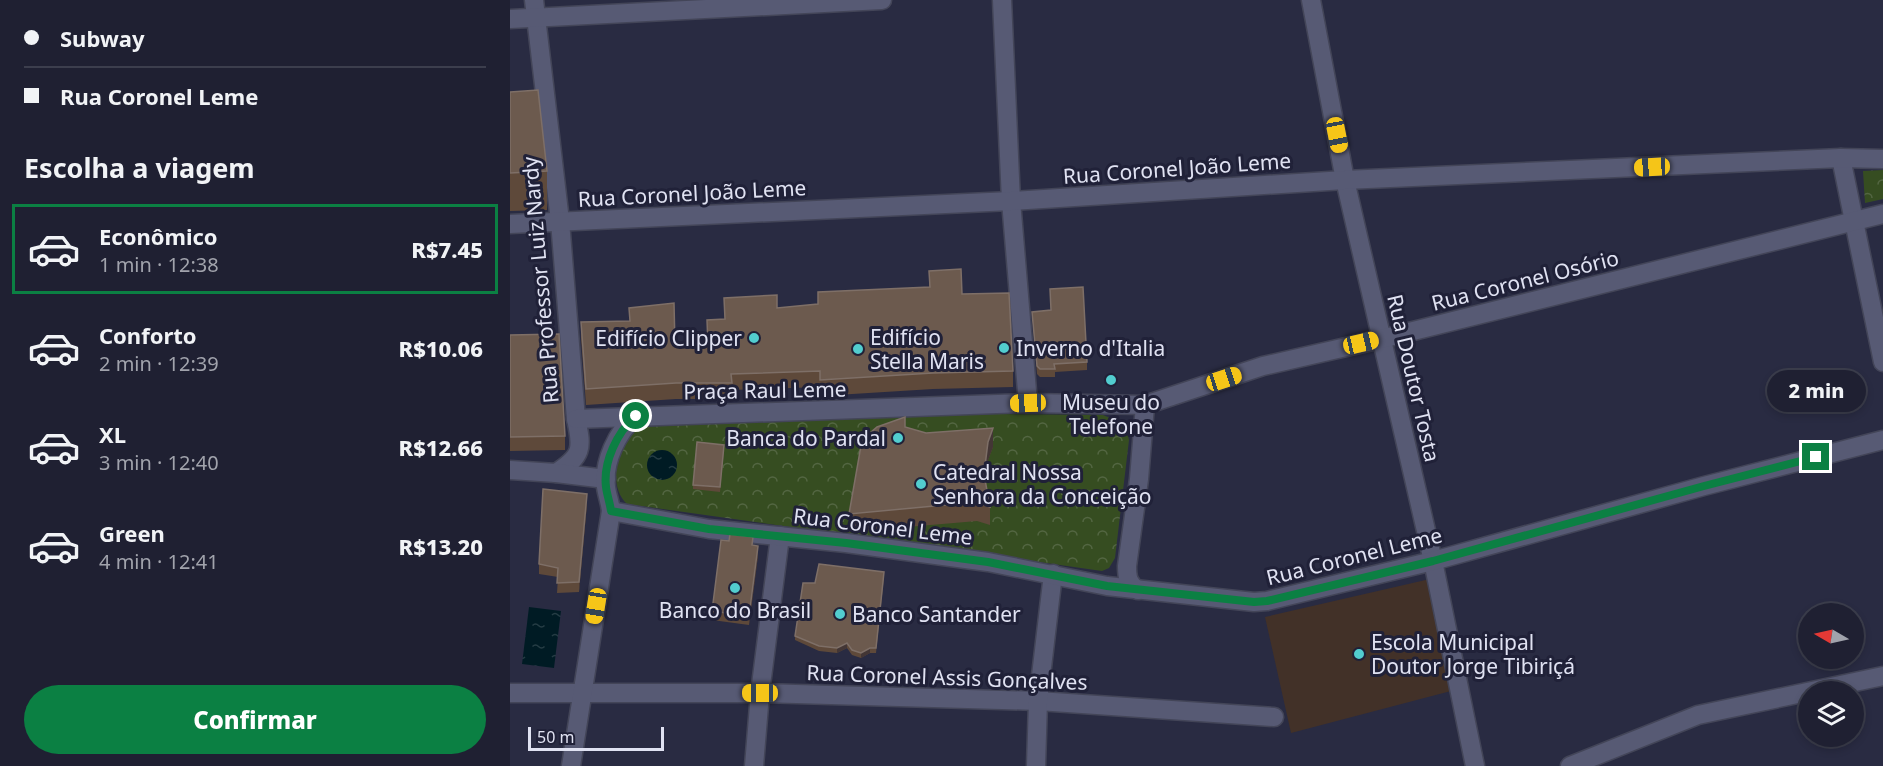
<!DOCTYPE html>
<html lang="pt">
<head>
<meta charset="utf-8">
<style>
  body { margin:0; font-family:"Noto Sans",sans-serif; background:#27283a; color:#f1f3f6; height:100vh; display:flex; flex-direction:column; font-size:22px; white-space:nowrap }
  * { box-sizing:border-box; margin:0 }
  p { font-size:20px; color:#a1a3ac }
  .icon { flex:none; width:33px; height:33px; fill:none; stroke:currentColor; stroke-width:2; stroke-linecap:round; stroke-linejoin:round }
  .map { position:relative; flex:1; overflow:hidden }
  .drawer { display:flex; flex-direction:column; background:#1f2032; width:510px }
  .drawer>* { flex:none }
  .top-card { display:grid; align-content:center; height:132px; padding:0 24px; background:#1f2032 }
  .needle { width:39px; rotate:279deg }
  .controls { position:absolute; left:1288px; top:603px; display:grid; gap:12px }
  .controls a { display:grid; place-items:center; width:66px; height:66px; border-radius:50%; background:#1f2032; box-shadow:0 3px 9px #0003,0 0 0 2px #3c3e4d; font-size:30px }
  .scale { position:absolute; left:18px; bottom:15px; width:136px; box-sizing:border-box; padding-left:6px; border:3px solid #e0e2f2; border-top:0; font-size:16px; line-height:21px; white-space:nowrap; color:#e0e2f2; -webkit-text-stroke:4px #202138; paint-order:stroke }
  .end { position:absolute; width:27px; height:27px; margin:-14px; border:8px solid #0b8043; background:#fff; box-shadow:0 0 0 3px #fff }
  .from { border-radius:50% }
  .bubble { position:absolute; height:42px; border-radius:21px; background:#1f2032; box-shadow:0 3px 9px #0003,0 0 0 2px #3c3e4d; font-size:20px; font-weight:800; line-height:42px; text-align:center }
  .car { position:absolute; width:18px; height:36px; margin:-18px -9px; border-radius:8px; box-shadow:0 0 4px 2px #0007; background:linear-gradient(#f5c518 24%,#345 0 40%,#f5c518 0 76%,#345 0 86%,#f5c518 0) }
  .top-card b { display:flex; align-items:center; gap:21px; height:57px; font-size:22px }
  .top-card b+b { border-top:2px solid #3c3e4d }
  .top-card i { width:15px; height:15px; background:#f1f3f6 }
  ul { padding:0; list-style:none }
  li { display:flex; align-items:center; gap:18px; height:90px; margin:0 12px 9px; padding:0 12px; border:3px solid transparent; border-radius:0px }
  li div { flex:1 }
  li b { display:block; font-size:22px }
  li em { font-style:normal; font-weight:800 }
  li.current { border-color:#0b8043 }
  li>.icon { width:54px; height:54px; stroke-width:1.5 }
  h2 { padding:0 24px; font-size:27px; line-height:72px }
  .primary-button { display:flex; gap:12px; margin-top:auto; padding:12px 24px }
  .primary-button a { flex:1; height:69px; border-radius:36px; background:#0b8043; color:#fff; font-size:24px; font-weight:800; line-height:69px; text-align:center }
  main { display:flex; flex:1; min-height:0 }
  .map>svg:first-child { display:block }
  .education { fill:#423128 }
  .park { fill:url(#park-crowns); fill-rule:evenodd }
  .water { fill:url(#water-ripples) }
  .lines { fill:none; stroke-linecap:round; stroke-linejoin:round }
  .street-casing { stroke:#434558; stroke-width:21 }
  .secondary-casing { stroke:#434558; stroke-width:21 }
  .street { stroke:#575a74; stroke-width:18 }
  .secondary { stroke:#575a74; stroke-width:18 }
  .wall { fill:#5e493a }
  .shaded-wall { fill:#433635 }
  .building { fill:#6c5a4e; stroke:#7e6f67; stroke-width:1.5 }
  .route { stroke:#0b8043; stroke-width:8 }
  .poi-dot { fill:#52cdcf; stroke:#202138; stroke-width:2 }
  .labels { text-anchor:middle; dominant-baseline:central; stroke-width:6; stroke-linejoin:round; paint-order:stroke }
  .street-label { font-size:21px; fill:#e0e2f2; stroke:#202138 }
  .poi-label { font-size:21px; fill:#e0e2f2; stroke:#202138; text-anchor:start }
</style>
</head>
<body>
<main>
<section class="drawer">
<div class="top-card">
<b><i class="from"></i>Subway</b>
<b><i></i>Rua Coronel Leme</b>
</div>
<h2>Escolha a viagem</h2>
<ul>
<li class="current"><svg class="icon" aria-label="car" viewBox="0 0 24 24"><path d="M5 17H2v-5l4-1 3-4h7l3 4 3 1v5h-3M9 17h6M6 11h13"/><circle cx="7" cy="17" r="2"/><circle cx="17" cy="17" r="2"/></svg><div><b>Econômico</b><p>1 min · 12:38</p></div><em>R$7.45</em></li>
<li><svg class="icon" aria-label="car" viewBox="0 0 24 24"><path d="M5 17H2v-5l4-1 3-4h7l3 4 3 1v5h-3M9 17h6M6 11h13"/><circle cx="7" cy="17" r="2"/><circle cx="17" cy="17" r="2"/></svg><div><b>Conforto</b><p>2 min · 12:39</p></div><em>R$10.06</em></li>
<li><svg class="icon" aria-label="car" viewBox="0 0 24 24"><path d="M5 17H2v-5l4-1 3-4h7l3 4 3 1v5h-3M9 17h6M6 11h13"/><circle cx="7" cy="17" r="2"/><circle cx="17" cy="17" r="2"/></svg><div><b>XL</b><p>3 min · 12:40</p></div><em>R$12.66</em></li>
<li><svg class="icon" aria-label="car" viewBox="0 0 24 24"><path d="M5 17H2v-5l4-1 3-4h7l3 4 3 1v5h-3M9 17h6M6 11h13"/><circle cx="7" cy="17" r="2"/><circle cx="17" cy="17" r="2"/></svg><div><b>Green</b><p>4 min · 12:41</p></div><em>R$13.20</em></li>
</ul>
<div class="primary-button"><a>Confirmar</a></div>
</section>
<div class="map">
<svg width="1373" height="766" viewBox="0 0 1373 766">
  <defs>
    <pattern id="park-crowns" width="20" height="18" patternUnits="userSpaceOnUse" patternTransform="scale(1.5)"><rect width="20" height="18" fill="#364d21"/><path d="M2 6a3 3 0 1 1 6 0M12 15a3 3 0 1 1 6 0" fill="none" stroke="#536642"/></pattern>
    <pattern id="water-ripples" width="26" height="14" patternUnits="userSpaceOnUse" patternTransform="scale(1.5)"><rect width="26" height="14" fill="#001b24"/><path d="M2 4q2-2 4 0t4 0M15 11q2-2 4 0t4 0" fill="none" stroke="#253c44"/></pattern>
  </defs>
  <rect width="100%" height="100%" fill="#292b42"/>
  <path class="education" d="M920,579L941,691L781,733L755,617Z"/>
  <g class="park">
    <path d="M1373,170V199L1355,203L1353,171Z"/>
    <path d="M489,414L593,415L615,424L619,440L605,558L599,568L592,571L117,504C96,484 107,441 131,427L313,419ZM156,451L164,456L167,465L141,475C132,459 142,453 156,451Z"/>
  </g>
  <g class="water">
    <circle cx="152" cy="465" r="15"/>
    <path d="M19,607L51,611L44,668L12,664Z"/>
  </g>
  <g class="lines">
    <g class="street-casing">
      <g id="street">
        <path d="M492,0L501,201L518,403"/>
        <path d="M1331,158L1373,362"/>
        <path d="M0,693H250L528,701L764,717"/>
        <path d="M244,766L250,693L270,536"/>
        <path d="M526,766L528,701L543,574"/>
        <path d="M1060,766L1188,715L1373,676"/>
      </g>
    </g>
    <g class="secondary-casing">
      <g id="secondary">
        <path d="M24,0L50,221L66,419C73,449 72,456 46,473"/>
        <path d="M801,0L835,180L923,561L965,766"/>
        <path d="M0,19L372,0"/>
        <path d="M0,224L501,201L835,180L1331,158L1373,159"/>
        <path d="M66,419L518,403L635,405L753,366L871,339L1373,214"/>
        <path d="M0,470L46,473L96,479"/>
        <path d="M101,511L199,529L336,543L478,562L597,586L744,602L757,601L923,561L1194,486L1373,440"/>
        <path d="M628,590C618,584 617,577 617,566L629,479L635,405"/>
        <path d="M61,766L101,511C100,502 97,495 96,487C93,462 107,432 126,416"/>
      </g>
    </g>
    <use href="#street" class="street"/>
    <use href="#secondary" class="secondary"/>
  </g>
  <g class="wall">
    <path d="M0,92L37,171V210L0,211Z"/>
    <path d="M419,271L452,294L503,371V387L423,389L310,396V387L222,390V399H166L76,405L71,338V322L165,345L197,346V320L215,319L214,298L267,308L308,304L419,287Z"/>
    <path d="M522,312L577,362V370L545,372V377H530L527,374Z"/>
    <path d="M0,335L55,436V450L0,451Z"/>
    <path d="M395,427L416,433L483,447L478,460L475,482L480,507V525L467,521L339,532V514Z"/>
    <path d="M214,450L210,492L183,489V485Z"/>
    <path d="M77,504L69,592L47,593L48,577L29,574V564Z"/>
    <path d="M243,545L248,556L239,625L202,620V611Z"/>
    <path d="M374,577L366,653H360L351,658L342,655L337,648L327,653L309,651L285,640V636L305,583Z"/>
  </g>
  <g class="shaded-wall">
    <path d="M483,428V447L478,460L474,492V474L478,442Z"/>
    <path d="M77,494V504L69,592V582Z"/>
    <path d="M248,546V556L239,625V616Z"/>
    <path d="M337,643V648L327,653V648Z"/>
    <path d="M360,648V653L351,658V653Z"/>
  </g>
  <g class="building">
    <path d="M28,90L37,171L0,173V92Z"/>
    <path d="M451,269L452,294L499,293L503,371L423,373L310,380V371L221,374L222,383H166L76,389L71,322L120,321L119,308L164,303L165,345L198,346L197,320L215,319L214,298L267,295V308L308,304V292L420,287L419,271Z"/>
    <path d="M573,287L577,362L544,364L545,369H530L527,366L522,312L541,310L540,289Z"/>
    <path d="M49,334L55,436L0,437V335Z"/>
    <path d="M395,417V427L416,433L483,428L478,442L474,474L480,507L467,502L339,514L352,440L367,427Z"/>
    <path d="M187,442L214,445L210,487L183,485Z"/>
    <path d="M33,489L77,494L69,582L47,583L48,568L29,564Z"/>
    <path d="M220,534L243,537L242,545L248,546L239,616L202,611L211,540L219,541Z"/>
    <path d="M309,564L374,572L366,648H360L351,653L342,650L337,643L327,648L309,646L285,636L293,583H305Z"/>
  </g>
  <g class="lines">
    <path class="route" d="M126,416C107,432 93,462 96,487C97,495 100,503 101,511L199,529L336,543L478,562L597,586L744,602L757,601L923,561L1194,486L1306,457"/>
  </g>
  <g class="poi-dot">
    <circle cx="244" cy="338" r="6"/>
    <circle cx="494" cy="348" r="6"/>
    <circle cx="348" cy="349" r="6"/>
    <circle cx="601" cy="380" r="6"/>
    <circle cx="388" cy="438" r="6"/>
    <circle cx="411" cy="484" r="6"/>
    <circle cx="225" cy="588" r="6"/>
    <circle cx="330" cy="614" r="6"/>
    <circle cx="849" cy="654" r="6"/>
  </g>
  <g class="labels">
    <g class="street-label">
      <text transform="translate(667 168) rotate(-4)">Rua Coronel João Leme</text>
      <text transform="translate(182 193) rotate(-3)">Rua Coronel João Leme</text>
      <text transform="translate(30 280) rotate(-95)">Rua Professor Luiz Nardy</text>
      <text transform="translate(1015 280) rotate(-14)">Rua Coronel Osório</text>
      <text transform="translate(904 378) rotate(77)">Rua Doutor Tosta</text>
      <text transform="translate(255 390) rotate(-1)">Praça Raul Leme</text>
      <text transform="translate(373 526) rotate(7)">Rua Coronel Leme</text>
      <text transform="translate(844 556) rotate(-14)">Rua Coronel Leme</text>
      <text transform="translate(437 677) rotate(2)">Rua Coronel Assis Gonçalves</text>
    </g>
    <g class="poi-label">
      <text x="360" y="337">Edifício<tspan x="360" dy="24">Stella Maris</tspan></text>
      <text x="232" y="338" text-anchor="end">Edifício Clipper</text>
      <text x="506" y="348">Inverno d'Italia</text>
      <text x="601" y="402" text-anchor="middle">Museu do<tspan x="601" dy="24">Telefone</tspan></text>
      <text x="376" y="438" text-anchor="end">Banca do Pardal</text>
      <text x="423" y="472">Catedral Nossa<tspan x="423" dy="24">Senhora da Conceição</tspan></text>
      <text x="225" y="610" text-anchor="middle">Banco do Brasil</text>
      <text x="342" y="614">Banco Santander</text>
      <text x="861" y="642">Escola Municipal<tspan x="861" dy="24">Doutor Jorge Tibiriçá</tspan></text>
    </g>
  </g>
</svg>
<div class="controls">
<a><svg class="needle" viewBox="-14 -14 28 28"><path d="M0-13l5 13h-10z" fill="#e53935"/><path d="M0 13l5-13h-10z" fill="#a1a3ac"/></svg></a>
<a><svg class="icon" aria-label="layers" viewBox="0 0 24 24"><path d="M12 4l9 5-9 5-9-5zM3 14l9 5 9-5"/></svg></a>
</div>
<div class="scale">50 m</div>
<i class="end from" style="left:126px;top:416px"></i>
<i class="end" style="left:1306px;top:457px"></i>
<div class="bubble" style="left:1257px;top:370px;width:99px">2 min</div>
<i class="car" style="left:827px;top:135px;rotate:169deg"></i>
<i class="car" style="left:1142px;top:167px;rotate:267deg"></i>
<i class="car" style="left:851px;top:343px;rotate:77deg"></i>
<i class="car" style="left:714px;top:379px;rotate:72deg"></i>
<i class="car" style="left:518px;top:403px;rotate:268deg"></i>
<i class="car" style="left:86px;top:606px;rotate:189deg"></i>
<i class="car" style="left:250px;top:693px;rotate:270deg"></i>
</div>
</main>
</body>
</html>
